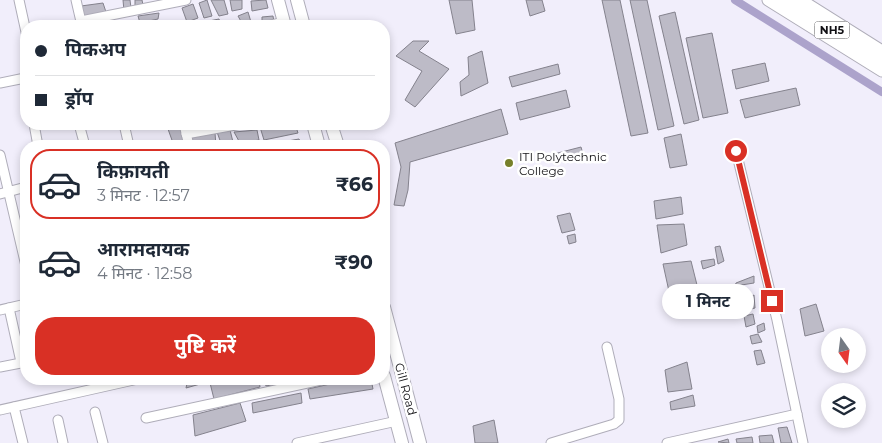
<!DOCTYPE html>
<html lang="hi">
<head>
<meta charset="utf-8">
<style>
  body { margin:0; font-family:Montserrat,"Noto Sans Devanagari",sans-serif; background:#f2f2f3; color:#1f2937; height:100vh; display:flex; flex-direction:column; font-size:19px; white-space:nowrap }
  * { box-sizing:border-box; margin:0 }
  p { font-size:16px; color:#747a83 }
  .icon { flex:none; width:28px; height:28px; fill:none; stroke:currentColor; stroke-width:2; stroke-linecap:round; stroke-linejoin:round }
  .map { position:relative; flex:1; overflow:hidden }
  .details { position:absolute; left:20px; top:140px; width:370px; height:245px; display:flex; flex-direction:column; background:#fff; border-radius:20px; box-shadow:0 2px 8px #0003 }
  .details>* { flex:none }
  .top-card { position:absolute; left:20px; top:20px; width:370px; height:110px; border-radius:20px; box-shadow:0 2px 8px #0003; display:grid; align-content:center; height:110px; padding:0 15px; background:#fff }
  .needle { width:32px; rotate:166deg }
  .controls { position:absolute; left:821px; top:328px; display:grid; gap:10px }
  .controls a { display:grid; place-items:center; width:45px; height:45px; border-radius:50%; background:#fff; box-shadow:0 2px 8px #0003; font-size:25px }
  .end { position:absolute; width:22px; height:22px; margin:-11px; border:6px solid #d93025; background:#fff; box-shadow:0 0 0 2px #fff }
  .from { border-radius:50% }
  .bubble { position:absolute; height:35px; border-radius:18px; background:#fff; box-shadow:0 2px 8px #0003; font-size:16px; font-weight:700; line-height:35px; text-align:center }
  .top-card b { display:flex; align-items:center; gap:18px; height:48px; font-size:19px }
  .top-card b+b { border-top:1px solid #e0e1e3 }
  .top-card i { width:12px; height:12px; background:#1f2937 }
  ul { padding:9px 0 0; list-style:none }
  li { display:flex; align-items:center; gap:15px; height:70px; margin:0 10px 8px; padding:0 5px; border:2px solid transparent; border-radius:20px }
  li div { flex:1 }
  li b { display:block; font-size:19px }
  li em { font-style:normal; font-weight:700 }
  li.active { border-color:#d93025 }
  li>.icon { width:45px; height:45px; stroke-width:1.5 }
  .button { display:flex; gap:10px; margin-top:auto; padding:10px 15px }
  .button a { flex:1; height:58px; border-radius:20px; background:#d93025; color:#fff; font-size:20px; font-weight:700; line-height:58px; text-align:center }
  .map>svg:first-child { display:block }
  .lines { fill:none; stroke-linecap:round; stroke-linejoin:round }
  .canal { stroke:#aca3cb; stroke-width:8 }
  .building { fill:#bdbbc7; stroke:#84828d }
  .street-casing { stroke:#afadb9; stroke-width:11 }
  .secondary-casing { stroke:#afadb9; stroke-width:13 }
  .primary-casing { stroke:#afadb9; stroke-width:14 }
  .highway-casing { stroke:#afadb9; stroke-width:17 }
  .street { stroke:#fff; stroke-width:9 }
  .secondary { stroke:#fff; stroke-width:11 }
  .primary { stroke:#fff; stroke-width:12 }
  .highway { stroke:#fff; stroke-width:15 }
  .route { stroke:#d93025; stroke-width:6 }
  .poi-dot { fill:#77802b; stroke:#fff; stroke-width:2 }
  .labels { text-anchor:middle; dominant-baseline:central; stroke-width:5; stroke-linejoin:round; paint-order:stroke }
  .shield { fill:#fff; stroke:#59585b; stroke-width:1 }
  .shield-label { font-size:11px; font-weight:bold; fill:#121115 }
  .poi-label { font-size:12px; fill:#121115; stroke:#fff; text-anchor:start }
  .street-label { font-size:12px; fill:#121115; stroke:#fff }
</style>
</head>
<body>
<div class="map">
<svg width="882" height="443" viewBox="0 0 882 443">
  <rect width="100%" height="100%" fill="#f1eefb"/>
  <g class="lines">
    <path class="canal" d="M735,0L882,92"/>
  </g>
  <g class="building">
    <path d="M123,0H130L131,8L124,11Z"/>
    <path d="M135,0H142L143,5L135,7Z"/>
    <path d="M207,0L212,16L204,18L199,3Z"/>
    <path d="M211,0H224L228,14L219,16Z"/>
    <path d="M230,0H242V9L232,11Z"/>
    <path d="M266,0L268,8L252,11L251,1Z"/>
    <path d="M449,0H472L475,30L456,34Z"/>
    <path d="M526,0H542L545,11L530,16Z"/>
    <path d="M602,0H620L648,133L631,136Z"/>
    <path d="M630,0H647L674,126L658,130Z"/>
    <path d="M103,3L106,12L84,16L81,6Z"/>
    <path d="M193,4L198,18L187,22L182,8Z"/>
    <path d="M248,12L251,22L243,25L238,16Z"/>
    <path d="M675,12L699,120L684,124L659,16Z"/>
    <path d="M159,13L158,19L140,23L138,16Z"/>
    <path d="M273,16L274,22L262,24V17Z"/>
    <path d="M219,19L221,26H212L209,21Z"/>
    <path d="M205,21L206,26H197L195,22Z"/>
    <path d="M712,33L728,113L703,118L686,38Z"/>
    <path d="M413,41H429L419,51L449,69L415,107L405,100L422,71L396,56Z"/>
    <path d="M482,51L488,83L461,96L460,82L469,75L468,57Z"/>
    <path d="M765,63L769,81L736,89L732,70Z"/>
    <path d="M558,64L560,74L512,87L509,77Z"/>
    <path d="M796,88L800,105L745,118L740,100Z"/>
    <path d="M566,90L570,107L520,120L516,103Z"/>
    <path d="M501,109L508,134L410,162L408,190L404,206L394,205L401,167L395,143Z"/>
    <path d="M275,124H295L298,133L264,140L260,127Z"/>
    <path d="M181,127L185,141L173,143L168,129Z"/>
    <path d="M230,130L234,146H222L217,132Z"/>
    <path d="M257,130L259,140L240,143L234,132Z"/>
    <path d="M215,133L216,146H207L206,142L191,143L193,136Z"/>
    <path d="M681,134L687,165L670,168L664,138Z"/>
    <path d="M299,139L302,146H260Z"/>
    <path d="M581,147L583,154L552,162L550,155Z"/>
    <path d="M681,197L683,214L656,219L654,201Z"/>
    <path d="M570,213L575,230L562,233L557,216Z"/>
    <path d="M684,224L687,245L661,253L657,225Z"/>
    <path d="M575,234L576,242L569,244L567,236Z"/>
    <path d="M720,246L724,261L718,264L715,247Z"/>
    <path d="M714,259L715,265L703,269L701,261Z"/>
    <path d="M691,261L698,289L670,296L663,264Z"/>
    <path d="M754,276V283L735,286L736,283Z"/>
    <path d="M754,295L755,308L743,311L742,300Z"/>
    <path d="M816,304L824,331L805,336L800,309Z"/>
    <path d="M753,314L755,324L746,327L744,316Z"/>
    <path d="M764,323L765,330L758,333L757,326Z"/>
    <path d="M758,334L762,342L752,344L750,336Z"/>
    <path d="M761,350L765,363L757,365L754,351Z"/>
    <path d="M687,362L692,389L668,392L665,370Z"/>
    <path d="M188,379H218L186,388Z"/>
    <path d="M264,379H302L266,386Z"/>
    <path d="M352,379H371L373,389L310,399L308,389Z"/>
    <path d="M259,380L260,387L214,399L210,383Z"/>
    <path d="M301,393L302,403L253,413L252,403Z"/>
    <path d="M693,395L695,406L671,410L670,402Z"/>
    <path d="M240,403L246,421L195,436L193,415Z"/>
    <path d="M494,420L498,443H475L473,426Z"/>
    <path d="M787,427L792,443H781L778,428Z"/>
    <path d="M772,435L774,443H760L759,436Z"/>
    <path d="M752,437L753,443H737L736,439Z"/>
    <path d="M728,439L729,443L718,442Z"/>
  </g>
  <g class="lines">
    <g class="street-casing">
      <g id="street">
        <path d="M19,0L26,32"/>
        <path d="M76,0L82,26"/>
        <path d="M81,21L186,0"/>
        <path d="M267,26L284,22"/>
        <path d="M0,83L25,78"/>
        <path d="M34,124L38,146"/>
        <path d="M79,124L85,146"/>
        <path d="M124,124L129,146"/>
        <path d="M184,124L189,146"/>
        <path d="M186,134L241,124"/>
        <path d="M736,151L777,320L803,443"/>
        <path d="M0,155L26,266"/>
        <path d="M0,194L26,187"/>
        <path d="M9,308L21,362"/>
        <path d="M0,310L26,304"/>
        <path d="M0,367L26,362"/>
        <path d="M14,407L23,443"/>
        <path d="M0,410L138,379"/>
        <path d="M95,412L103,443"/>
        <path d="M146,418L326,379"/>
        <path d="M58,420L63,443"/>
        <path d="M297,443L397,421"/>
        <path d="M551,443L614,424L619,420V399L607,347"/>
        <path d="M667,443L797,414"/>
      </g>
    </g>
    <g class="secondary-casing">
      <g id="secondary">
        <path d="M768,0L882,71"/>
        <path d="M801,0L882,51"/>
      </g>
    </g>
    <g class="primary-casing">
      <g id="primary">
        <path d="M278,0L285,26"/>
        <path d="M297,0L304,26"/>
        <path d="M313,124L319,146"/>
        <path d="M331,124L338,146"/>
        <path d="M384,307L420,443"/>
        <path d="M384,376L402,443"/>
      </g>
    </g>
    <g class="highway-casing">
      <path id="highway" d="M783,0L882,60"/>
    </g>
    <use href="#street" class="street"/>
    <use href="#secondary" class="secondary"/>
    <use href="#primary" class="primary"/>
    <use href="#highway" class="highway"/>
  </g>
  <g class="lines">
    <path class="route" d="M736,151L772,301"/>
  </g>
  <circle class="poi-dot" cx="509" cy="163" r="5"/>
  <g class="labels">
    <rect class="shield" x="814.5" y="21.5" width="35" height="17" rx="4"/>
    <g class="shield-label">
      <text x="832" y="30">NH5</text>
    </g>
    <g class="poi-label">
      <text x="519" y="156">ITI Polytechnic<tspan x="519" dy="14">College</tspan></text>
    </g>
    <g class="street-label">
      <text transform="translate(406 389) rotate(75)">Gill Road</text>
    </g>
  </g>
</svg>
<div class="controls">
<a><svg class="needle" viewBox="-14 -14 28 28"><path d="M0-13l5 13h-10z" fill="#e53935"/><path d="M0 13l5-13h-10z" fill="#747a83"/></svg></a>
<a><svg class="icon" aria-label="layers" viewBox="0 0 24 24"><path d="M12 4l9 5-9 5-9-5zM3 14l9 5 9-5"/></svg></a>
</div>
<i class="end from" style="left:736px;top:151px"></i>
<i class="end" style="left:772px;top:301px"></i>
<div class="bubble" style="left:662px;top:284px;width:92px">1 मिनट</div>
<div class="top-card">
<b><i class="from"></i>पिकअप</b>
<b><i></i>ड्रॉप</b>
</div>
<section class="details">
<ul>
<li class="active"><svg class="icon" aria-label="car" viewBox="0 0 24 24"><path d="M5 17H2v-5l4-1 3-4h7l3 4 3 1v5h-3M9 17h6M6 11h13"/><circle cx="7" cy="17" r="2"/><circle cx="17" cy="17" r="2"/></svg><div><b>किफ़ायती</b><p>3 मिनट · 12:57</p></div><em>₹66</em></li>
<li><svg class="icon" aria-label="car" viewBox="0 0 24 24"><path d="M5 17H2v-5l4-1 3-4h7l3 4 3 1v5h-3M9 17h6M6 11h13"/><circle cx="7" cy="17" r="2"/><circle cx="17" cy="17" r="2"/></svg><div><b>आरामदायक</b><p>4 मिनट · 12:58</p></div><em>₹90</em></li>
</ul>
<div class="button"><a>पुष्टि करें</a></div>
</section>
</div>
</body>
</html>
